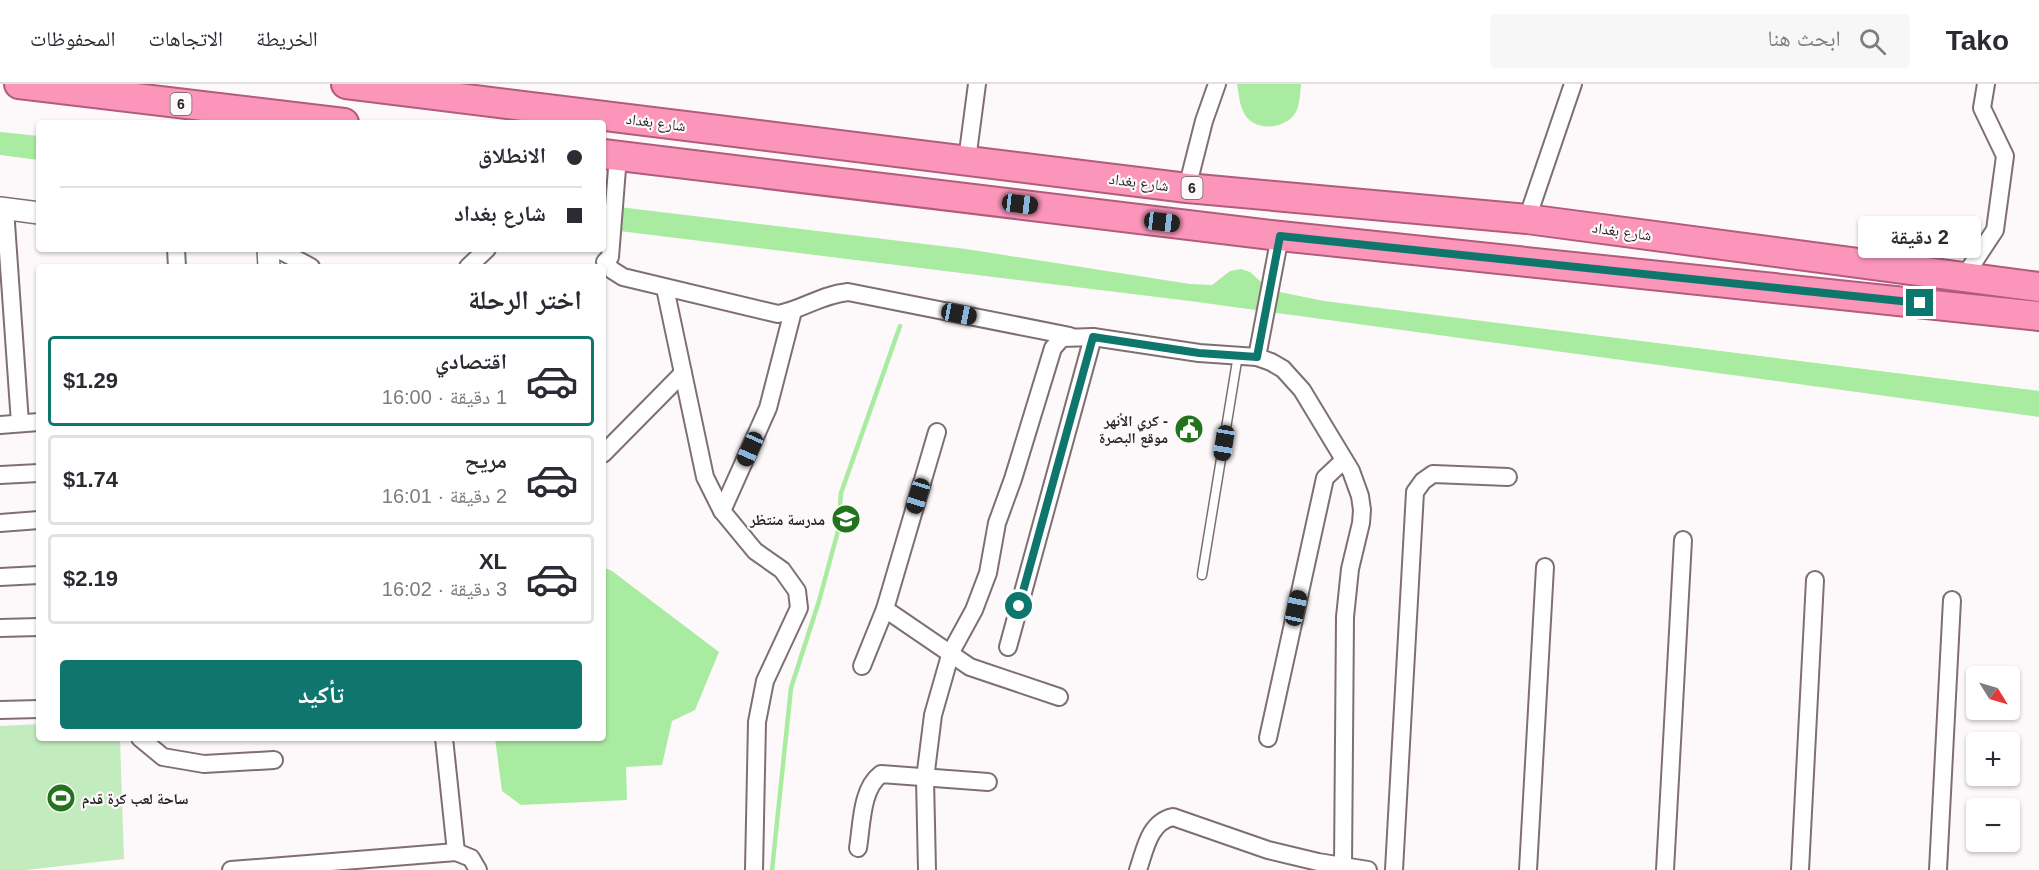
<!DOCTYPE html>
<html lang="ar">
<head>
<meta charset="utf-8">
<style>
  body { margin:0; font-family:Arial,"Noto Naskh Arabic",sans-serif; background:#f7f7f7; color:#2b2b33; direction:rtl; height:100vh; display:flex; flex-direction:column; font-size:22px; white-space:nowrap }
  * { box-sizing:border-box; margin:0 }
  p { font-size:20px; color:#7c7c81 }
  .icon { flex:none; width:33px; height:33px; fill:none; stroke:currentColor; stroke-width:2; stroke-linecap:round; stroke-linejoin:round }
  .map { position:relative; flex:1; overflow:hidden; direction:ltr }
  .drawer { position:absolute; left:36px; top:180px; width:570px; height:477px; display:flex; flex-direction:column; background:#fff; border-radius:6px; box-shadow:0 2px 4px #0004; direction:rtl }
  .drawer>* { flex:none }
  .hud { position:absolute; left:36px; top:36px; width:570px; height:132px; border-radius:6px; box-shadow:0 2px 4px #0004; direction:rtl; display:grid; align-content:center; height:132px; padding:0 24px; background:#fff }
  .needle { width:39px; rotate:127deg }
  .controls { position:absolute; left:1966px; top:582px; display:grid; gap:12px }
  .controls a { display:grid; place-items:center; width:54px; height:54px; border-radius:6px; background:#fff; box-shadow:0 2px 4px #0004; font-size:30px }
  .end { position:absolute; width:27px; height:27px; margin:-14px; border:8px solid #0f766e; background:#fff; box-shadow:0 0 0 3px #fff }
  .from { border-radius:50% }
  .bubble { position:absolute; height:42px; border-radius:6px; background:#fff; box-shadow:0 2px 4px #0004; font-size:20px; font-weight:700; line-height:42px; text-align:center; direction:rtl }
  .car { position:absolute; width:18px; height:36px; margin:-18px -9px; border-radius:8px; box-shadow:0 0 4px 2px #0007; background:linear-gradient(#222 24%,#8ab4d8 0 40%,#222 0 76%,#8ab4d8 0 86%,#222 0) }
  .hud b { display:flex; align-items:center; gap:21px; height:57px; font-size:22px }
  .hud b+b { border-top:2px solid #e1e1e2 }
  .hud i { width:15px; height:15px; background:#2b2b33 }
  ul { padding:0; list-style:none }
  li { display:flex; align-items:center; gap:18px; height:90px; margin:0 12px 9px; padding:0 12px; border:3px solid #e1e1e2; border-radius:6px }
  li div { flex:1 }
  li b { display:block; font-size:22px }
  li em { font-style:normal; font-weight:700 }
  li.active { border-color:#0f766e }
  li>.icon { width:54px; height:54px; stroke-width:1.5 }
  h2 { padding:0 24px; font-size:27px; line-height:72px }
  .action { display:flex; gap:12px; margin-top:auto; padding:12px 24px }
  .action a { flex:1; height:69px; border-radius:6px; background:#0f766e; color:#fff; font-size:24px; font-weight:700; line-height:69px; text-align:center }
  header { display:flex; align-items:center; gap:36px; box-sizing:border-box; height:84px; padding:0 30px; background:#fff; border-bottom:2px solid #e1e1e2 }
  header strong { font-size:28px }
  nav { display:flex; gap:33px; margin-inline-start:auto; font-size:21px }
  .search { width:420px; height:54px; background:#f7f7f7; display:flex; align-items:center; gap:15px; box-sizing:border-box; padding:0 21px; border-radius:6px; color:#7c7c81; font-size:22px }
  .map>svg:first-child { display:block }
  .green { fill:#c3ecbe }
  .water { fill:#aaeba2 }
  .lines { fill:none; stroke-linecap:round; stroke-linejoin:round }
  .stream { stroke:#aaeba2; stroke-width:4.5 }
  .service-casing { stroke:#7f6f73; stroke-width:11 }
  .minor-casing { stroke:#7f6f73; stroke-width:20 }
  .tertiary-casing { stroke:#7f6f73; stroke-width:24 }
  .trunk-casing { stroke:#b15c7b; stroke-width:32 }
  .service { stroke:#fff; stroke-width:8 }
  .minor { stroke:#fff; stroke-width:16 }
  .tertiary { stroke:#fff; stroke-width:21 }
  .trunk { stroke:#fb96ba; stroke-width:28 }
  .route { stroke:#0f766e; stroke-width:8 }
  .labels { text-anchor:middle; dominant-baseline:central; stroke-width:4.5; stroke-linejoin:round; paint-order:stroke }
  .shield { fill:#fdf9fa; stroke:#696365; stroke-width:1.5 }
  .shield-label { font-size:14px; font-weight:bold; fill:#2a2325 }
  .street-label { font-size:15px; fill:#2a2325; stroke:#fdf9fa }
  .poi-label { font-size:15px; font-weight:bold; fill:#2a2325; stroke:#fdf9fa; text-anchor:end }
</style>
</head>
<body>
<header>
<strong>Tako</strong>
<div class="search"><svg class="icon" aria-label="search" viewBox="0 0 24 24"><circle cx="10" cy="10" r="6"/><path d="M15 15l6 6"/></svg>ابحث هنا</div>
<nav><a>الخريطة</a><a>الاتجاهات</a><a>المحفوظات</a></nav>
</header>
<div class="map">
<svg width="2039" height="786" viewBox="0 0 2039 786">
  <rect width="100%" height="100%" fill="#fdf9fa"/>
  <path class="green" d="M39,640V654H120L124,775L26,786H0V642Z"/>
  <g class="water">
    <path d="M1237,0H1301C1300,8 1300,21 1296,28C1286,46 1252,49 1243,27C1239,19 1239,9 1237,0Z"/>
    <path d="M0,48L39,52V76L0,71Z"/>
    <path d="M603,121L966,165L1190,200L1212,201L1230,187L1241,185L1250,188L1270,206L1324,217L2039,307V333L1190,217L603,145Z"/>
    <path d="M603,483L612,487L719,568L695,626L672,637L662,681L626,683L627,716L521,721L502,707L495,654H603Z"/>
  </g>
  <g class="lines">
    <path class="stream" d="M772,786L791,604L819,517L838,447L841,409L900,242"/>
    <g class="service-casing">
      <path id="service" d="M1202,491L1238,271"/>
    </g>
    <g class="minor-casing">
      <g id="minor">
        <path d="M618,72L610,173L605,178L612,186L623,193L778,230C804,225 820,211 848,208L1070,252"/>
        <path d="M967,76L977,0"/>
        <path d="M1187,104L1204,37L1217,0"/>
        <path d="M5,125L20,339"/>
        <path d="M1527,135L1573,0"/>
        <path d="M176,165L177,183"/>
        <path d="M277,165L311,183"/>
        <path d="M468,183L487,165"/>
        <path d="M1964,193L1995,146L2005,72L1982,24L1986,0"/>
        <path d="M665,204L705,393L722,427L755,467L782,486L797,507L799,524L765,597L757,638L754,786"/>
        <path d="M1257,273L1280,152"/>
        <path d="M0,341L39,338"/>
        <path d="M937,348L885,525L970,583L1059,613"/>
        <path d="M603,370L683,289"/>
        <path d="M0,391L39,389"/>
        <path d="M722,427L768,324L793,227"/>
        <path d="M0,439L39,436"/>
        <path d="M0,493L39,491"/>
        <path d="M0,544L39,543"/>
        <path d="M1008,563L1093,253"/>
        <path d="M862,582L885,525"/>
        <path d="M0,626L39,625"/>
        <path d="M140,654L163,673L204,680L274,676"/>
        <path d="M444,654L456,768"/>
        <path d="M1268,654L1325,394L1344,376"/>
        <path d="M858,764C862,740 861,705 881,690L988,698"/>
        <path d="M231,786L456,768L471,774L478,786"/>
        <path d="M927,786L925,695L933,631L951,568L974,526L988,489L997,439L1013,395L1053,264L1062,254L1093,253L1199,269L1257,273L1271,278L1283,285L1302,306L1351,387L1360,412L1362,426L1361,439L1350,485L1345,533L1343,783L1341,786"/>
        <path d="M1138,786C1145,766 1149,738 1173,733L1268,766L1318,778L1368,786"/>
        <path d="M1394,786L1415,408L1423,397L1433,390L1508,393"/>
        <path d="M1528,786L1545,483"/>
        <path d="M1665,786L1683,456"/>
        <path d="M1800,786L1815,496"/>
        <path d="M1938,786L1952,516"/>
      </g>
    </g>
    <g class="tertiary-casing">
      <g id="tertiary">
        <path d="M0,124L39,129"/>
        <path d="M268,165L269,183"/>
      </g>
    </g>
    <g class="trunk-casing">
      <g id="trunk">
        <path d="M19,0L344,39"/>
        <path d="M346,0L1187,104L1527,135L2039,203"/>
        <path d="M603,70L1280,152L2039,232"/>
      </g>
    </g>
    <use href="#service" class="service"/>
    <use href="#minor" class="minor"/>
    <use href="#tertiary" class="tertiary"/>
    <use href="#trunk" class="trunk"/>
  </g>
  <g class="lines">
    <path class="route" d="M1019,522L1093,253L1199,269L1257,273L1280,152L1920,219"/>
  </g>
  <defs>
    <g id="civic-disc" transform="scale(1.5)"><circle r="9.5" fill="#23731c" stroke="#fdf9fa"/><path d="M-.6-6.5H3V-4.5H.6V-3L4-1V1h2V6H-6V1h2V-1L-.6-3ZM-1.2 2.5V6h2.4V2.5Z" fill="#fff"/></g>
    <g id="school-disc" transform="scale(1.5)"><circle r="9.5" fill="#23731c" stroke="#fdf9fa"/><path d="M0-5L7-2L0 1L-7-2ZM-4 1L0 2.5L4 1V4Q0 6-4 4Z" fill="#fff"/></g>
    <g id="stadium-disc" transform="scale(1.5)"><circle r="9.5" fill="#23731c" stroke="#fdf9fa"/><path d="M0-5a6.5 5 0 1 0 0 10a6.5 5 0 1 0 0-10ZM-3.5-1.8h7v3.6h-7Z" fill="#fff"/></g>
  </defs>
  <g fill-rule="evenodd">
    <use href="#civic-disc" x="1189" y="345"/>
    <use href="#school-disc" x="846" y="435"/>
    <use href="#stadium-disc" x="61" y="714"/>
  </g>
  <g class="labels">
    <g class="shield">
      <rect x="170.5" y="9" width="21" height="22" rx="4.5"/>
      <rect x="1181.5" y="93" width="21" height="22" rx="4.5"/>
    </g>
    <g class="shield-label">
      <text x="181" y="20">6</text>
      <text x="1192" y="104">6</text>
    </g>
    <g class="street-label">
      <text transform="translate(656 38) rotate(7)">شارع بغداد</text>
      <text transform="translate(1139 98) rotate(7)">شارع بغداد</text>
      <text transform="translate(1622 147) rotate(8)">شارع بغداد</text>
    </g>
    <g class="poi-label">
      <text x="1168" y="336">كري الأنهر -<tspan x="1168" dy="17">موقع البصرة</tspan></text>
      <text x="825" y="435">مدرسة منتظر</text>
      <text x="82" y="714" text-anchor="start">ساحة لعب كرة قدم</text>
    </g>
  </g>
</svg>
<div class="controls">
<a><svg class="needle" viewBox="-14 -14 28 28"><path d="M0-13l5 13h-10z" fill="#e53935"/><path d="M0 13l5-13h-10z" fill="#7c7c81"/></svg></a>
<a>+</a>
<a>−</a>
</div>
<i class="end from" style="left:1019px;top:522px"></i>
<i class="end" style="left:1920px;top:219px"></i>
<div class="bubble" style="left:1858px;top:132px;width:123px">2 دقيقة</div>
<i class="car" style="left:1020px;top:120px;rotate:97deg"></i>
<i class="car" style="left:1162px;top:138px;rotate:97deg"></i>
<i class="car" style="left:959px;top:230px;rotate:101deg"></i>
<i class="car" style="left:1224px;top:359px;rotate:189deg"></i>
<i class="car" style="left:750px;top:365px;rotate:204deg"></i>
<i class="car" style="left:918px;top:412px;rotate:197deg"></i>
<i class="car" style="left:1296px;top:524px;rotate:12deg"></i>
<div class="hud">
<b><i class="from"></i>الانطلاق</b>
<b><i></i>شارع بغداد</b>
</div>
<section class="drawer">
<h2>اختر الرحلة</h2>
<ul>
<li class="active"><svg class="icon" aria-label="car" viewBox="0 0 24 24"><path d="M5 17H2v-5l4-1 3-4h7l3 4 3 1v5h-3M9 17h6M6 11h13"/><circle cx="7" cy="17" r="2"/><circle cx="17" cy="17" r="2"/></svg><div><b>اقتصادي</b><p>1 دقيقة · 16:00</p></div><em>$1.29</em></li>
<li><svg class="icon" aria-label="car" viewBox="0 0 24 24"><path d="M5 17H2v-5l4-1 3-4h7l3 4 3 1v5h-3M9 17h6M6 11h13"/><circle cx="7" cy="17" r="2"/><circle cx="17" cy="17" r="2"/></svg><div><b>مريح</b><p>2 دقيقة · 16:01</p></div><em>$1.74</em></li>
<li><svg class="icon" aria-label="car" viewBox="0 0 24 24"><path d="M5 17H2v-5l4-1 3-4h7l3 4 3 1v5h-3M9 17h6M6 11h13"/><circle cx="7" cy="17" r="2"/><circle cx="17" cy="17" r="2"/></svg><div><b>XL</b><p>3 دقيقة · 16:02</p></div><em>$2.19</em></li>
</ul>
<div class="action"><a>تأكيد</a></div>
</section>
</div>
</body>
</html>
